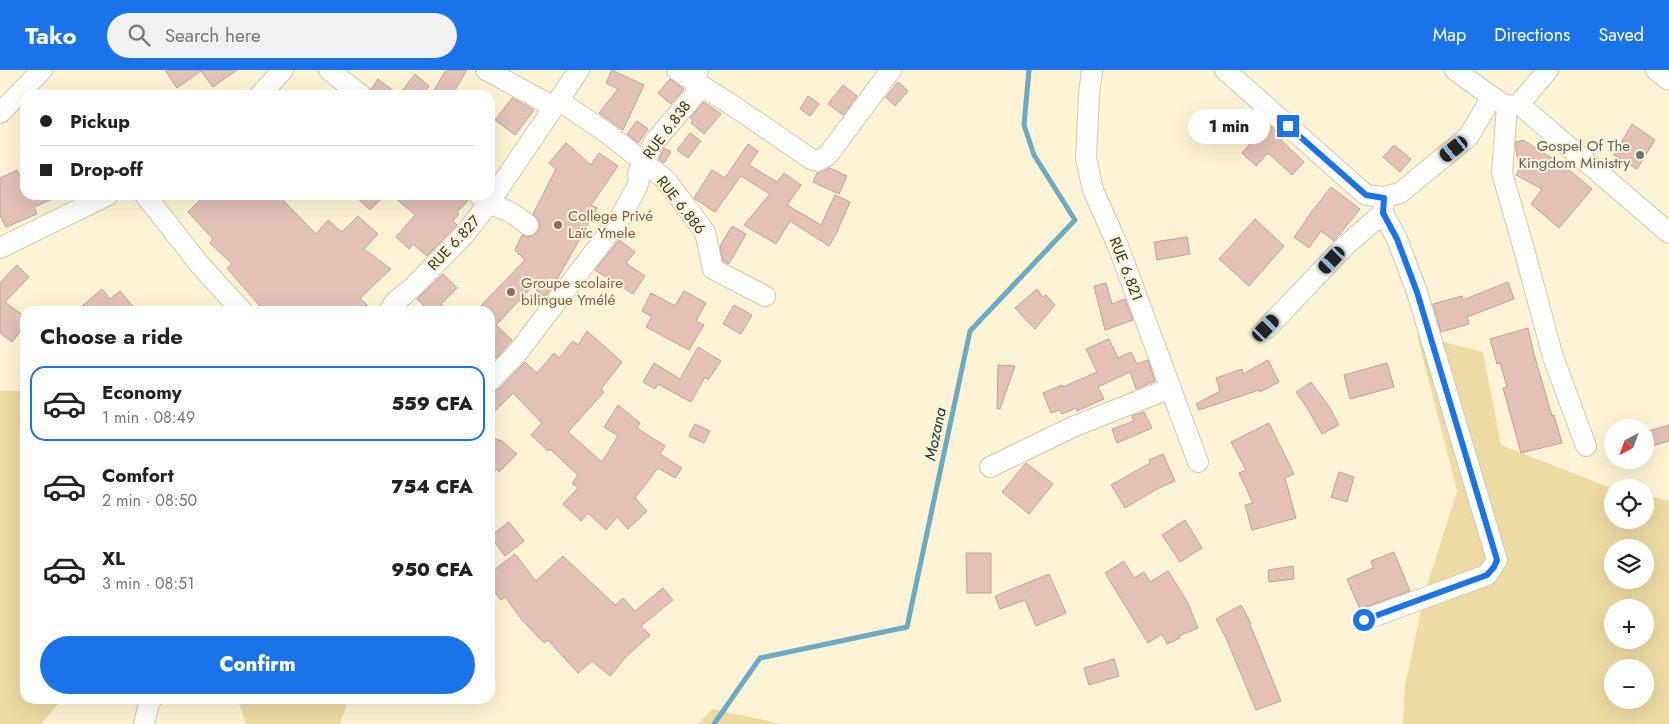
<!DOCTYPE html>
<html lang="en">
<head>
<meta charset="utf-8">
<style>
  body { margin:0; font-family:Jost,sans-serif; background:#f2f2f2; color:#222; height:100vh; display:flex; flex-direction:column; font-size:19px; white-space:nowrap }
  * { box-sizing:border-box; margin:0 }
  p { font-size:16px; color:#767676 }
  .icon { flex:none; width:28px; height:28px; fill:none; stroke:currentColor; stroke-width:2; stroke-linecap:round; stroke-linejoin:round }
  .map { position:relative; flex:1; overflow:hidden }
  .drawer { position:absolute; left:20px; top:236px; width:475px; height:398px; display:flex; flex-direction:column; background:#fff; border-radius:15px; box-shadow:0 5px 20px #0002 }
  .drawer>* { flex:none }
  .hud { position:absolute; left:20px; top:20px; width:475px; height:110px; border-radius:15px; box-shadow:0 5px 20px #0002; display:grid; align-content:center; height:110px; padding:0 20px; background:#fff }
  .needle { width:32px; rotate:221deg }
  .fabs { position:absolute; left:1604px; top:349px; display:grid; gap:10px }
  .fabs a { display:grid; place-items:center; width:50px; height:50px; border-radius:50%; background:#fff; box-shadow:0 5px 20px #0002; font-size:25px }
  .end { position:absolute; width:22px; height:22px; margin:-11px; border:6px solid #1a73e8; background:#fff; box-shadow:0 0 0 2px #fff }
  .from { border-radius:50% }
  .bubble { position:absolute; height:35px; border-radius:18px; background:#fff; box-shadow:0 5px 20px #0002; font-size:16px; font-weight:800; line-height:35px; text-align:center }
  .car { position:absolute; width:15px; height:30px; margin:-15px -8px; border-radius:6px; box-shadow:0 0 4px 1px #0007; background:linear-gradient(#222 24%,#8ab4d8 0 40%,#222 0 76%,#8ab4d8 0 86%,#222 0) }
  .hud b { display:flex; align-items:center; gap:18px; height:48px; font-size:19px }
  .hud b+b { border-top:1px solid #e0e0e0 }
  .hud i { width:12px; height:12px; background:#222 }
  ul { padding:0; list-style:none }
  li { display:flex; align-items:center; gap:15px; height:75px; margin:0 10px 8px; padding:0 10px; border:2px solid transparent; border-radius:15px }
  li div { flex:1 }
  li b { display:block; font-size:19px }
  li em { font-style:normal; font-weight:800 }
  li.current { border-color:#1a73e8 }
  li>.icon { width:45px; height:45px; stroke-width:1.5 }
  h2 { padding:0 20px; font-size:22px; line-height:60px }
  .cta { display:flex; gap:10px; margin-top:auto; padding:10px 20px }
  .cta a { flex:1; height:58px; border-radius:30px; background:#1a73e8; color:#fff; font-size:20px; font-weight:800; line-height:58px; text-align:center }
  header { display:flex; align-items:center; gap:30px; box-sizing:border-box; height:70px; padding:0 25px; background:#1a73e8; color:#fff }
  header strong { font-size:24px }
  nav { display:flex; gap:28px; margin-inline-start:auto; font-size:18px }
  .search { width:350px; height:45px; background:#f2f2f2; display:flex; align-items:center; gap:12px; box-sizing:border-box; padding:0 18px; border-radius:28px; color:#767676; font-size:19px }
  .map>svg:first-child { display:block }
  .green { fill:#eddba3; fill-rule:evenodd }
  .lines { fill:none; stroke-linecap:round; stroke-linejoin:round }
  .stream { stroke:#69acc4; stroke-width:5 }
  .building { fill:#e3c1b7; stroke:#c1a196 }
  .minor-casing { stroke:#d1c7aa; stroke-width:22 }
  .minor { stroke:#fff; stroke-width:20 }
  .route { stroke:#1a73e8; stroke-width:6 }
  .worship-dot { fill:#6b7280; stroke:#fef4d5; stroke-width:2 }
  .education-dot { fill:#8d6e63; stroke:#fef4d5; stroke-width:2 }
  .labels { text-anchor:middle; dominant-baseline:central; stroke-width:4; stroke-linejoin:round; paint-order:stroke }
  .street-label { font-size:15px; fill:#383529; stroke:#fef4d5 }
  .worship-label { font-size:15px; fill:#5b616d; stroke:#fef4d5; text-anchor:end }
  .education-label { font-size:15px; fill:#785e54; stroke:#fef4d5; text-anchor:start }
  .water-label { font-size:16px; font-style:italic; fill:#153540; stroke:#fef4d5 }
</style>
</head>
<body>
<header>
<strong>Tako</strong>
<div class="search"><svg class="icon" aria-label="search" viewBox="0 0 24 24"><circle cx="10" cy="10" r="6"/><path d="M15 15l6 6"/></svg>Search here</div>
<nav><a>Map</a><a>Directions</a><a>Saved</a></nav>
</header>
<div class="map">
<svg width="1669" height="654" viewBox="0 0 1669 654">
  <rect width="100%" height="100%" fill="#fef4d5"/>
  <g class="green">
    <path d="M1417,265L1483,282L1501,375L1612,418V450H1645V425L1669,431V654H1403L1405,616L1425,522L1457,421ZM1612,478H1645V510H1612ZM1612,538H1645V570H1612ZM1612,598H1645V630H1612Z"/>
    <path d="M0,321H25V629H62L41,654H0Z"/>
    <path d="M227,629H349L340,654H246L239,633Z"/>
    <path d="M712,639L783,654H698Z"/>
  </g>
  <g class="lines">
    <path class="stream" d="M714,654L760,588L907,557L970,261L1075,150L1034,85L1024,55L1029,0"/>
  </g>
  <g class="building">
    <path d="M165,0H237L213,17L201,1L177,18Z"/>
    <path d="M446,0H467L452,25H431Z"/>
    <path d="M612,0L644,15L623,60L599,43L618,19L606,13Z"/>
    <path d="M415,4L429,16L422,25H373L371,19L378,9L399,25Z"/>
    <path d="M670,9L684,19L671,34L658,23Z"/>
    <path d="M898,12L908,21L895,36L886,27Z"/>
    <path d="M843,15L857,26L843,45L828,34Z"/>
    <path d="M808,26L819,34L810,46L800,39Z"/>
    <path d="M512,28L534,40L515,65L495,50Z"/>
    <path d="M704,32L721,44L704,64L691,53L693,50L690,48Z"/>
    <path d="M637,51L648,59L638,73L627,64Z"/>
    <path d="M1268,54L1282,67L1280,69L1304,92L1292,105L1268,83L1256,96L1242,83Z"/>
    <path d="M1632,54L1655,70L1637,99L1614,85Z"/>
    <path d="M690,63L701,71L688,88L677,80Z"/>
    <path d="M1523,70L1562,94L1592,119L1559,158L1531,134L1542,119L1516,105L1520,98L1516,81V72Z"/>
    <path d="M566,73L591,95L599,83L618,96L591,135L597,138L555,213L545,227L532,217L496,255L512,270L496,288L490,282V241H476L525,190L515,180L522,165L527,167L532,166L538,162L540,156L539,151L533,144L556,99L549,93Z"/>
    <path d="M748,74L758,81L749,95L777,112L784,103L801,115L787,135L821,155L835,125L850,132L836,164L829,176L790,151L776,174L744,155L770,124L741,106L715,142L695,129L694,128L712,100L725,108Z"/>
    <path d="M1394,75L1411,89L1400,102L1383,87Z"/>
    <path d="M664,78L671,82L664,93L659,89Z"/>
    <path d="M830,98L847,106L839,124L813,112L817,103Z"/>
    <path d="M17,100L25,117V125H61L34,137L37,144L6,157L0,145V108Z"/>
    <path d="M1331,117L1360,139L1334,171L1321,161L1309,178L1294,167L1307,149H1306Z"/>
    <path d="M205,125H278L316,164L328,150L342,162L358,146L378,164L364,179L391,199L360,228L373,241H264L227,198L232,194L210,173L213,169L188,142Z"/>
    <path d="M354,125H385L370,140Z"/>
    <path d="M392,125H461L468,131L457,142L459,144L453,151L457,155L427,186L413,174L409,179L396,167L415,145Z"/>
    <path d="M1255,149L1284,176L1249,216L1219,189Z"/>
    <path d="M732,156L746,164L729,194L723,191L720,176Z"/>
    <path d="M1187,167L1190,184L1157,190L1154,172Z"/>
    <path d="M619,170L635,182L626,193L645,206L633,224L595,200Z"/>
    <path d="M17,195L29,207L5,232L25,247V255L12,272L0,263V213Z"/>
    <path d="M443,204L457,218L441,234L449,241H429L417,229Z"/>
    <path d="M1508,212L1514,229L1467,247L1469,254L1441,262L1433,234L1462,226L1463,230Z"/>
    <path d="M1106,213L1112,234L1125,229L1133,250L1105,260L1094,216Z"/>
    <path d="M102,219L110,229L120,221L137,241H76Z"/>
    <path d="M1037,219L1043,227L1046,225L1055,235L1035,259L1015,238Z"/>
    <path d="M684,221L706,233L696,251L704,255L689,280L646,257L652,247L642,241L651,223L675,236Z"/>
    <path d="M734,235L752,245L741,264L723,254Z"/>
    <path d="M1528,258L1534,284L1552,346L1554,345L1562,373L1521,383L1503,318L1507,317L1500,293L1497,294L1490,269Z"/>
    <path d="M587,261L622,292L601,319L604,322L568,362L602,392L618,366L604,357L618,335L640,353L637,358L665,376L660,384L682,398L675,408L658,398L635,428L647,441L628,459L617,447L606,460L588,443L581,451L563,434L578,418L572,413L578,405L550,379L548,381L531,365L542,353L513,323L490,346V323L499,319L525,292L537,303L554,283L559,288L573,271L578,275Z"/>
    <path d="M1109,269L1118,288L1131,282L1137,294L1148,290L1155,311L1136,319L1130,302L1098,317L1104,329L1077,341L1076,338L1062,344L1060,340L1051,343L1043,323L1062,315L1063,317L1097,302L1086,279Z"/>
    <path d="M698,277L721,291L708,310L705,307L691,332L658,314L655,319L643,312L654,293L680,309Z"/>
    <path d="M1268,290L1279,312L1260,322L1259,320L1199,340L1196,334L1220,321L1216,308L1242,299L1243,304Z"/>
    <path d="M1387,293L1394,317L1350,329L1344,305Z"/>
    <path d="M998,295L1015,296L1000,339H997Z"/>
    <path d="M1311,312L1330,338L1339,355L1322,364L1307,338L1296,322Z"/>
    <path d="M1144,342L1152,358L1117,373L1112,359L1134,351L1132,346Z"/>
    <path d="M1269,353L1294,404L1285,408L1296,448L1252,460L1245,435L1253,433L1239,403L1246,400L1231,372Z"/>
    <path d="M695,354L710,361L704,373L689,366Z"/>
    <path d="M1669,355V371L1645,378V362Z"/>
    <path d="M490,367L502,371L517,384L499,402L497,399L490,406Z"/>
    <path d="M1163,384L1175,411L1157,419L1125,438L1111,415L1150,393L1149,390Z"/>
    <path d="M1026,393L1053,414L1029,444L1002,422Z"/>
    <path d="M1339,402L1354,407L1347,432L1331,427Z"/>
    <path d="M1185,450L1202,478L1180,492L1162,465Z"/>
    <path d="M509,452L524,471L505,486L490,466Z"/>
    <path d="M1394,482L1410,521L1360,539L1347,509L1373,498L1371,491Z"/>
    <path d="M966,483H991V523H967Z"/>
    <path d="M515,484L536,511L563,486L615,535L623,528L635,541L663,518L673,530L641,556L650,565L627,586L610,606L592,591L578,603L548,570L544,573L522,550L505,527L501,530L490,516V503Z"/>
    <path d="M1124,491L1134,508L1144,502L1150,512L1168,501L1187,531L1198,558L1179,566L1180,568L1167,574L1162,564L1148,573L1105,503Z"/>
    <path d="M1293,496L1294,509L1269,512L1268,500Z"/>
    <path d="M1049,504L1066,543L1036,556L1025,530L1000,539L995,526Z"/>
    <path d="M1241,535L1251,554H1250L1281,631L1256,640L1226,568L1216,549Z"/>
    <path d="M1114,589L1119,606L1089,615L1084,598Z"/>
  </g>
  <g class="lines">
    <g class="minor-casing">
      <g id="minor">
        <path d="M329,0L361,25"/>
        <path d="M486,0L554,37"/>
        <path d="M677,0L738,39L811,89L818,91L828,85L891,0"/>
        <path d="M1092,0L1089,25L1086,88L1093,120L1118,176L1198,392"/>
        <path d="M1225,0L1366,125L1384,127L1400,123L1468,67L1492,27"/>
        <path d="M1455,0L1492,27L1507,36L1519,34L1548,0"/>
        <path d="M1656,0L1669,10"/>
        <path d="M260,25L283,0"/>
        <path d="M558,30L607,63L666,110L705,162L713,199L765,226"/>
        <path d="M1519,34L1669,163"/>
        <path d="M1507,36L1502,103L1525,183L1553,287L1586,376"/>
        <path d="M0,43L42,0"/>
        <path d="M145,125L200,195L242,241"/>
        <path d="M479,125L489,133L512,143L528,155"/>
        <path d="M0,178L108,125"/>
        <path d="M389,241L395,232L412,218L464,165L489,133L579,0"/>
        <path d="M1267,258L1345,176L1383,143"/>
        <path d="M490,311L518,282L618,151L637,117L639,109L638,104L654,72L697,22V16L694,12L698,0"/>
        <path d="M990,397L1075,356L1171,318"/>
        <path d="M1364,550L1487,505L1497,490L1417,222L1397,169L1383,143L1384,127"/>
        <path d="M144,654L149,633L152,629"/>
      </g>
    </g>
    <use href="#minor" class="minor"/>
  </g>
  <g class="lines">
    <path class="route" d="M1288,56L1366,125L1384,128L1383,143L1397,169L1417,222L1497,490L1494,497L1487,505L1364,550"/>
  </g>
  <circle class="worship-dot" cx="1640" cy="85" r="5"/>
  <g class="education-dot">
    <circle cx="558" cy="155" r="5"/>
    <circle cx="511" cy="222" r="5"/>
  </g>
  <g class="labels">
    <g class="street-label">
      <text transform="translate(667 60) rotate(-53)">RUE 6.838</text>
      <text transform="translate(681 135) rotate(52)">RUE 6.886</text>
      <text transform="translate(454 173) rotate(-47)">RUE 6.827</text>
      <text transform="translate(1126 199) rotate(69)">RUE 6.821</text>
    </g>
    <g class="worship-label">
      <text x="1630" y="76">Gospel Of The<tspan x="1630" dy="17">Kingdom Ministry</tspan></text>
    </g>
    <g class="education-label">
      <text x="568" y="146">College Privé<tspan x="568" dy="17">Laïc Ymele</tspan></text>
      <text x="521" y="213">Groupe scolaire<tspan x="521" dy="17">bilingue Ymélé</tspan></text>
    </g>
    <g class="water-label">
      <text transform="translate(935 364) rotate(-78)">Mozana</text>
    </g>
  </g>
</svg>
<div class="fabs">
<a><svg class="needle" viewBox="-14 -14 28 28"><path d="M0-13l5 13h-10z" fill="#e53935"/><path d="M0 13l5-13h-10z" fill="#767676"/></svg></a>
<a><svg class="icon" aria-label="locate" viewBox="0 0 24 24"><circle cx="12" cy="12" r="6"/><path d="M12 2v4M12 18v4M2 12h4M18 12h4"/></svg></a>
<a><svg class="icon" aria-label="layers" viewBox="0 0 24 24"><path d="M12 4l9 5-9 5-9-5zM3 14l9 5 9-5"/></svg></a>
<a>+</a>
<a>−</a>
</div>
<i class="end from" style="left:1364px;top:550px"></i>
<i class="end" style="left:1288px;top:56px"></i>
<div class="bubble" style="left:1188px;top:39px;width:82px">1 min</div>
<i class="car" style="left:1454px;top:79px;rotate:231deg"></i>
<i class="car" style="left:1332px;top:190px;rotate:223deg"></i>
<i class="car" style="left:1266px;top:258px;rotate:44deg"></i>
<div class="hud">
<b><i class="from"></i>Pickup</b>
<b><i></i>Drop-off</b>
</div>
<section class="drawer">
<h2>Choose a ride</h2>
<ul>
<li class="current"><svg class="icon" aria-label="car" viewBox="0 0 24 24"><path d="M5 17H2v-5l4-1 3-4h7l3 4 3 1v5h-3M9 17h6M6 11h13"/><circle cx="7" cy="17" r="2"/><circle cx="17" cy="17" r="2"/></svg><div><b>Economy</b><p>1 min · 08:49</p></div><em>559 CFA</em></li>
<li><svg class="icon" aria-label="car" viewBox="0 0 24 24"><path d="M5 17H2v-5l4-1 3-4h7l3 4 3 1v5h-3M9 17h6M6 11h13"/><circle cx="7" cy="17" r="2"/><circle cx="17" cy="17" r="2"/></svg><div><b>Comfort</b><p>2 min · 08:50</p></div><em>754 CFA</em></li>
<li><svg class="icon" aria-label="car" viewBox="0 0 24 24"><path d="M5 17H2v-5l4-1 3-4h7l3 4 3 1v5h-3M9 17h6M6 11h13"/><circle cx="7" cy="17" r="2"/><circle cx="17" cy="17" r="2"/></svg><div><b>XL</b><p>3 min · 08:51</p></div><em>950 CFA</em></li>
</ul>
<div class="cta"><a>Confirm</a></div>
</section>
</div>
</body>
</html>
